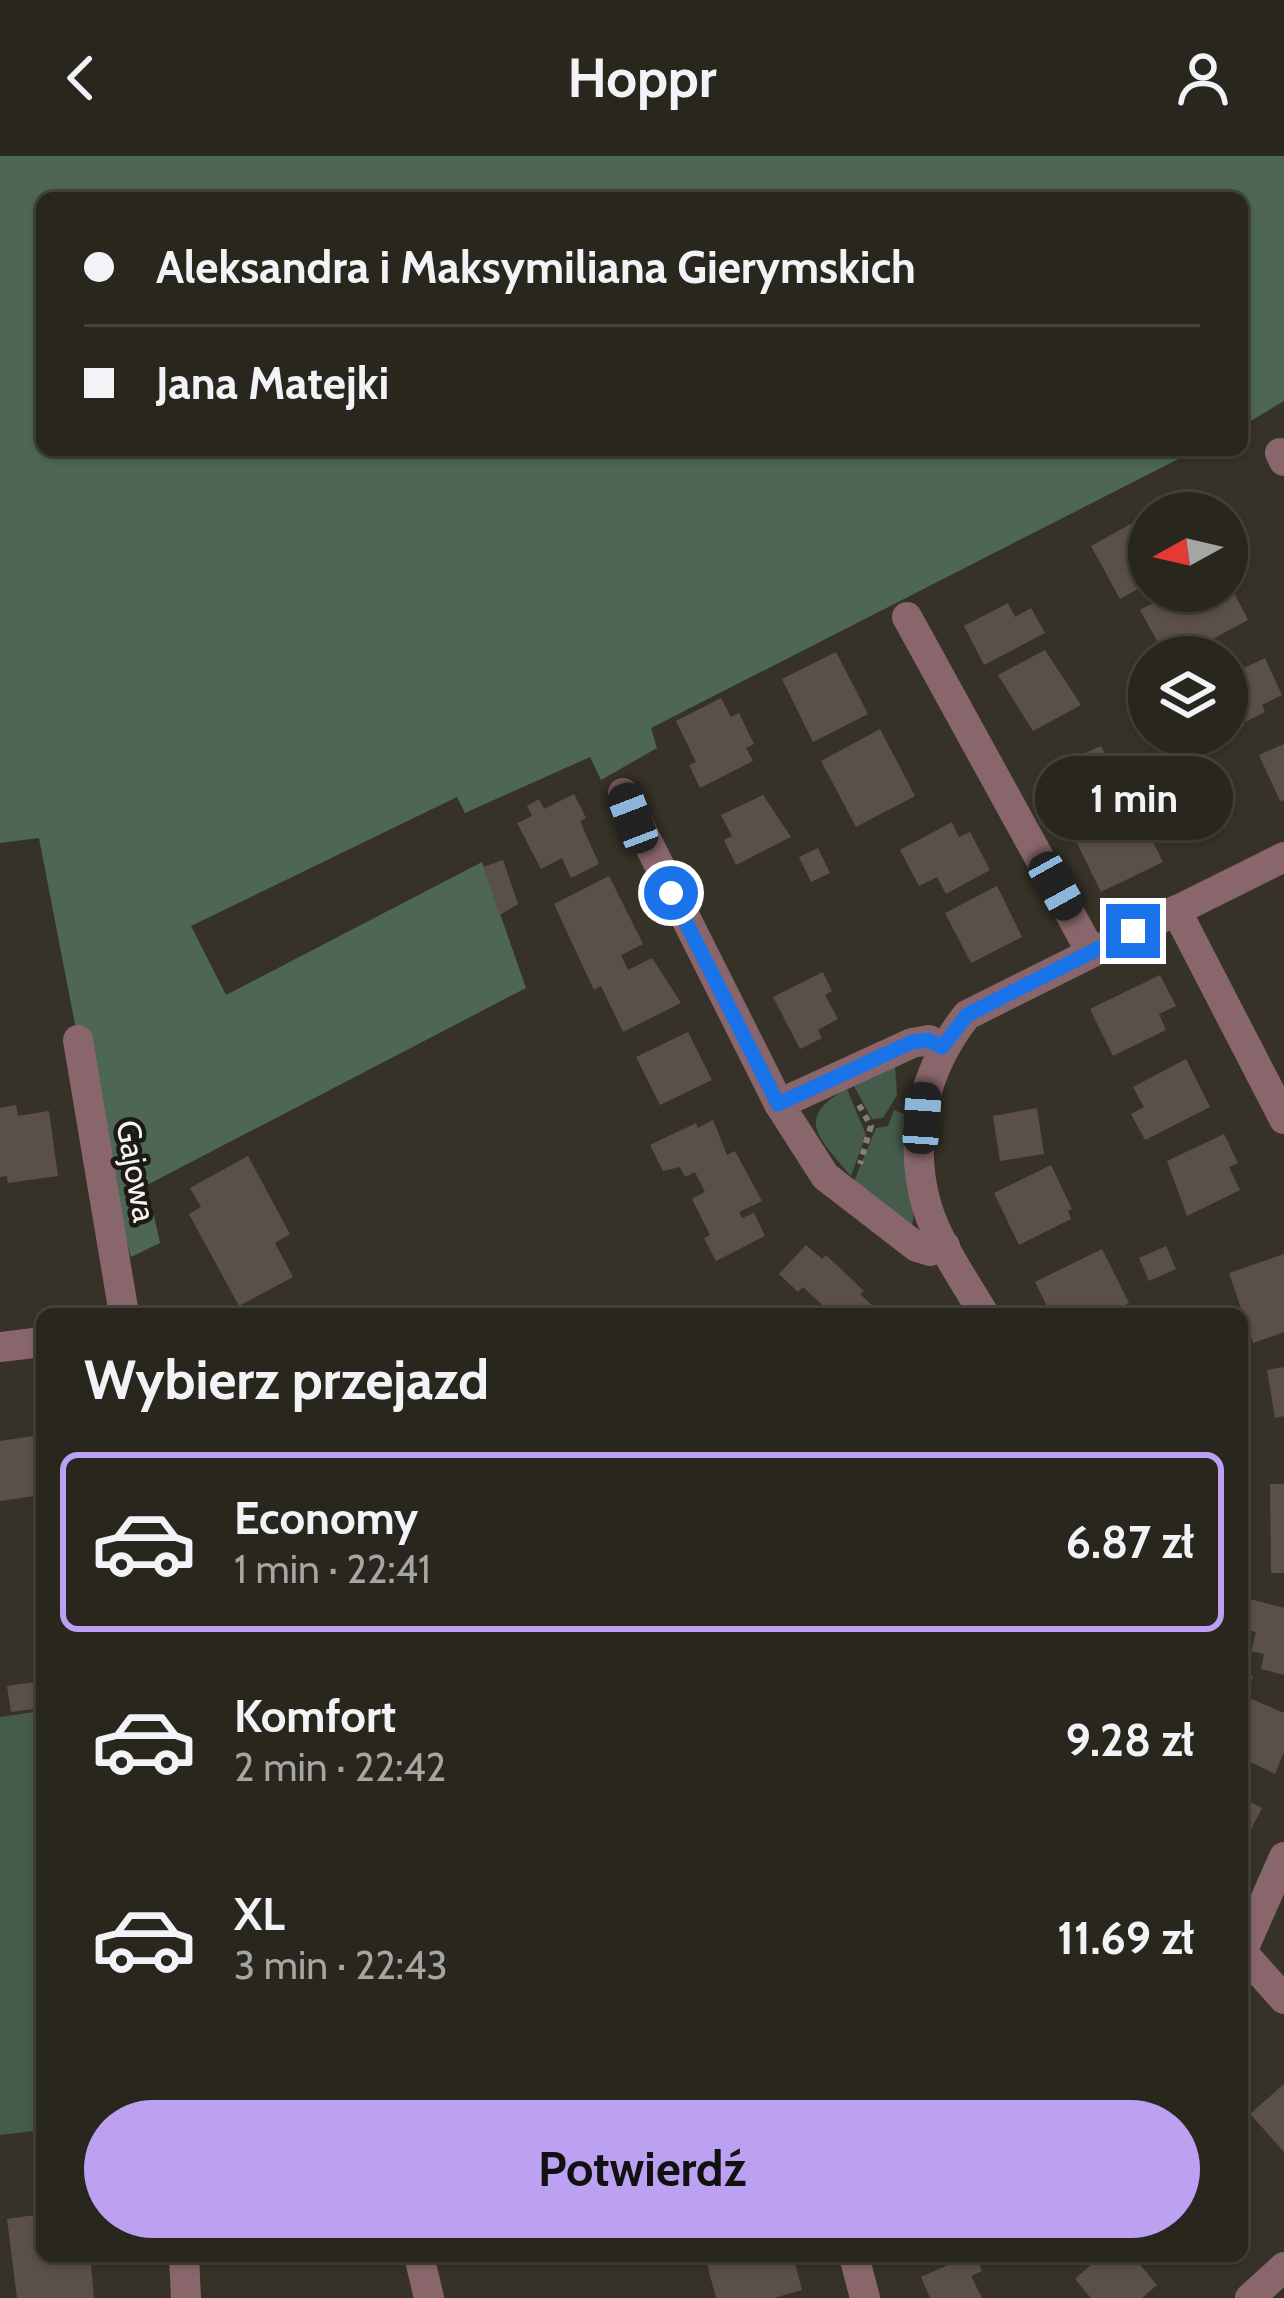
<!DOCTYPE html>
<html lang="pl">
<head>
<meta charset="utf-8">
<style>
  body { margin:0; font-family:Cabin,sans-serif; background:#35322b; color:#f1f3f6; height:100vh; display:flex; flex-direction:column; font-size:45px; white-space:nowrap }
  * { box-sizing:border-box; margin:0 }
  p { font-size:39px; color:#a5a5a4 }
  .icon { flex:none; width:66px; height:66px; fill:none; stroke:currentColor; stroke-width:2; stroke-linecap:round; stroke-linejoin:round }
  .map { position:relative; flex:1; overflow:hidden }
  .details { position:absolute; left:36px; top:1152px; width:1212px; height:954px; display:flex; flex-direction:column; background:#29261e; border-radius:18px; box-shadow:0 3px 9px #0004,0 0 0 3px #45433c }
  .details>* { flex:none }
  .top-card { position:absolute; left:36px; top:36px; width:1212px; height:264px; border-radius:18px; box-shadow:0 3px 9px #0004,0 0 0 3px #45433c; display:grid; align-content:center; height:264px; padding:0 48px; background:#29261e }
  .needle { width:78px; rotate:262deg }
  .tools { position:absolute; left:1128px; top:336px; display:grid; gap:24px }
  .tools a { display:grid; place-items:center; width:120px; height:120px; border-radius:50%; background:#29261e; box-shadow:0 3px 9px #0004,0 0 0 3px #45433c; font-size:60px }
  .end { position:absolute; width:54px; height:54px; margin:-27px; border:15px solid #1a73e8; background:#fff; box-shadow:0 0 0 6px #fff }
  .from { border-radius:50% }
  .bubble { position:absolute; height:84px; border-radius:42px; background:#29261e; box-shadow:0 3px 9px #0004,0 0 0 3px #45433c; font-size:39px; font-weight:700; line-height:84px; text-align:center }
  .car { position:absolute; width:36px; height:72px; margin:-36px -18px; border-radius:15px; box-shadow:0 0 9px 3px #0007; background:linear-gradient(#222 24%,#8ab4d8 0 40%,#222 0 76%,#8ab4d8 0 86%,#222 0) }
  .top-card b { display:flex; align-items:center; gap:42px; height:114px; font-size:45px }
  .top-card b+b { border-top:3px solid #45433c }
  .top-card i { width:30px; height:30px; background:#f1f3f6 }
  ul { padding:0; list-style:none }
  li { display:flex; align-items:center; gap:36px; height:180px; margin:0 24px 18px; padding:0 24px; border:6px solid transparent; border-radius:18px }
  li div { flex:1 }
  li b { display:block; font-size:45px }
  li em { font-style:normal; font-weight:700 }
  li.active { border-color:#bca0f2 }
  li>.icon { width:108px; height:108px; stroke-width:1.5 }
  h2 { padding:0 48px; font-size:54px; line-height:144px }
  .action { display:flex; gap:24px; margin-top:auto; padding:24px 48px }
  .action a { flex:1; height:138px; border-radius:72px; background:#bca0f2; color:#111; font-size:48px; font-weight:700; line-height:138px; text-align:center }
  header { display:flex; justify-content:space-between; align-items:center; height:156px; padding:0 48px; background:#29261e; font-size:54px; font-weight:700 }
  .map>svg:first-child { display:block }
  .green { fill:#455b4b }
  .forest { fill:#4d6754 }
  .building { fill:#5b5048 }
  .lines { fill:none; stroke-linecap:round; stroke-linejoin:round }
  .path { stroke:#837f77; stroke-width:6; stroke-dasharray:6 6; stroke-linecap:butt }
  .minor { stroke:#89666b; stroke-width:30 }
  .route { stroke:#1a73e8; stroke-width:15 }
  .labels { text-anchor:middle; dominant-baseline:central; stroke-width:9; stroke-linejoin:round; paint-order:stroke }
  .street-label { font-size:33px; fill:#f6f3ed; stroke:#1c1a15 }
</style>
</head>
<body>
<header><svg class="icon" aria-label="back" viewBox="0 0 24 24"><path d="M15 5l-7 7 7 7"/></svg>Hoppr<svg class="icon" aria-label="person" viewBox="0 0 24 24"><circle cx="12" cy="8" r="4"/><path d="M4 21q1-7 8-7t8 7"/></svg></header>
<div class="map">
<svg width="1284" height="2142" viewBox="0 0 1284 2142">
  <rect width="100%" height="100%" fill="#373228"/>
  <g class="green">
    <path d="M895,910L897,939L883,962L872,963L854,930Z"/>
    <path d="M847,933L866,979L851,1020C821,984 792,962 847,933Z"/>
    <path d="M894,954L904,958C904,981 918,1058 912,1069L854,1025L876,972L888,970Z"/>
    <path d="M42,1555V1974L0,1979V1561Z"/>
  </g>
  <path class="forest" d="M0,0H1284V245L1242,270V42H42V294H1196L651,572L657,592L601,624L590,601L465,657L457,641L191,770L226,839L482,706L526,832L147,1029L160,1087L131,1101L123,1073L113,1065L39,682L0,687Z"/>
  <g class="building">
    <path d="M1149,358V427L1120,443L1091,390Z"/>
    <path d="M1227,423L1248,464L1179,501H1166L1140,454L1175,435H1227Z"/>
    <path d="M1008,447L1015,461L1031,452L1045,477L984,509L964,470Z"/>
    <path d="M1045,494L1081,549L1033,575L998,519Z"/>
    <path d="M836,496L868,558L813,586L782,523Z"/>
    <path d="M1265,502L1282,539L1262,549L1265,556L1227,575V520Z"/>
    <path d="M721,542L731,561L739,557L754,588L746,592L753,605L700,632L689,609L696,606L676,565Z"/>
    <path d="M880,573L915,640L856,671L821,605Z"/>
    <path d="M1284,588V644L1280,645L1259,599Z"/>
    <path d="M1101,590L1122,635L1064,661L1043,616Z"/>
    <path d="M574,638L586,662L580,665L599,708L571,722L562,702L541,713L517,667L532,660L527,650L539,643L544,653Z"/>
    <path d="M763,639L791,681L736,709L724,684L732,680L721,659Z"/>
    <path d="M1133,645L1163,706L1101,736L1071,675Z"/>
    <path d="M952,666L959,681L970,676L990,714L946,738L937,721L919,730L900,694Z"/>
    <path d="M818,692L830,717L811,726L799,701Z"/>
    <path d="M503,704L518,748L500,759L483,711Z"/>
    <path d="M609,720L643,788L621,799L628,814L652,802L681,847L623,876L601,830L594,834L554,748Z"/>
    <path d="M997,730L1022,781L971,807L945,757Z"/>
    <path d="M823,816L832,835L825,839L838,863L818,874L822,882L800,893L773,841Z"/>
    <path d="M1160,819L1176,850L1159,858L1166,874L1113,900L1090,853Z"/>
    <path d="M688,876L712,924L660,949L636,901Z"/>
    <path d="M1186,903L1210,951L1145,984L1131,958L1144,951L1133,931Z"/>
    <path d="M16,949L18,960L49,955L58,1020L8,1027L7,1020L0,1021V952Z"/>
    <path d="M1037,952L1044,998L1000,1005L993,960Z"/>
    <path d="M713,964L727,999L735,995L762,1045L739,1056L742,1062L754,1057L765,1080L716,1105L704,1082L710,1079L692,1043L705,1036L695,1016L685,1021L680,1011L663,1015L650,989L696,967L698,972Z"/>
    <path d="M1224,978L1238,1007L1229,1011L1240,1034L1187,1060L1167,1005Z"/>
    <path d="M248,1000L290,1078L275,1087L293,1121L239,1150L189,1058L201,1051L190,1032Z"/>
    <path d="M1051,1009L1072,1053L1068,1055L1071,1063L1019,1089L994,1037Z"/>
    <path d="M806,1089L822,1103L826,1099L864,1135L860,1138L877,1154L872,1158H832L803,1131L798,1136L779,1118Z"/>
    <path d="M1166,1090L1176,1113L1149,1125L1139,1102Z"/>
    <path d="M1102,1093L1129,1147L1108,1158H1051L1035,1126Z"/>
    <path d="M1284,1098V1176L1253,1187L1229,1117Z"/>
    <path d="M1284,1211V1260L1275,1262L1267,1214Z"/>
    <path d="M40,1279L42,1339L0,1345V1285Z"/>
    <path d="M1270,1328H1284V1417H1271Z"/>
    <path d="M1242,1441L1284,1452V1519L1261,1513L1264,1498L1251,1495L1256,1476L1242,1472Z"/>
    <path d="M1242,1517L1253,1520L1247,1541L1284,1557V1596L1275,1618L1242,1602Z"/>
    <path d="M42,1525V1552L11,1556L7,1530Z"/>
    <path d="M1242,1642L1262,1652L1242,1691Z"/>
    <path d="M1284,1928V1996L1250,1958Z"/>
    <path d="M42,2058V2100H90L94,2142H17L7,2063Z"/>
    <path d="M720,2100H793L802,2134L774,2142H716L706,2104Z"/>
    <path d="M968,2100H975L982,2115L971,2120L982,2142H930L921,2121Z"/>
    <path d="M1101,2100H1133L1157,2129L1142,2142H1091L1075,2123Z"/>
  </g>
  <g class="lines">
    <path class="path" d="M859,949L871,970L860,1008"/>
    <g class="minor">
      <path d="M1280,297L1284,305"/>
      <path d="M907,461L1091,796"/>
      <path d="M623,637L779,948L825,1020L917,1091L930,1095L945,1090"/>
      <path d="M1176,754L1284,963"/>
      <path d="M78,884L124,1158"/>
      <path d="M779,948L912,887L929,884L942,891"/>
      <path d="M984,1158C964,1124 939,1089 927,1051C907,982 924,913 967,859L1284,701"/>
      <path d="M0,1191L42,1186"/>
      <path d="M1284,1701L1242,1796L1284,1843"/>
      <path d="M184,2100L186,2142"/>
      <path d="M419,2100L429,2142"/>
      <path d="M854,2100L865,2142"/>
      <path d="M1250,2142L1284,2111"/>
    </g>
  </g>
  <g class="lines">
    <path class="route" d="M671,737L778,948L912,886L928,884L942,891L967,859L1133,775"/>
  </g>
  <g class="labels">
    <g class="street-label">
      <text transform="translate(137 1015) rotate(80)">Gajowa</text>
    </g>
  </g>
</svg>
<div class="tools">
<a><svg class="needle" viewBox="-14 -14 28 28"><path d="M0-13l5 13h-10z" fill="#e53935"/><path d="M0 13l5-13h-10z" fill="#a5a5a4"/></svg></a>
<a><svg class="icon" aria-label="layers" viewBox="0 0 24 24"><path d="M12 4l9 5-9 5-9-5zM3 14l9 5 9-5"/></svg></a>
</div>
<i class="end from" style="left:671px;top:737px"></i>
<i class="end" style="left:1133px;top:775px"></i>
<div class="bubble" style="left:1035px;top:600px;width:198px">1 min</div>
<i class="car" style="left:633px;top:662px;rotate:339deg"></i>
<i class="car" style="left:1056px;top:730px;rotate:151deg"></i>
<i class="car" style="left:922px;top:962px;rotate:4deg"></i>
<div class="top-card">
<b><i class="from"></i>Aleksandra i Maksymiliana Gierymskich</b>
<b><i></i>Jana Matejki</b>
</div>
<section class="details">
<h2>Wybierz przejazd</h2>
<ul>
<li class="active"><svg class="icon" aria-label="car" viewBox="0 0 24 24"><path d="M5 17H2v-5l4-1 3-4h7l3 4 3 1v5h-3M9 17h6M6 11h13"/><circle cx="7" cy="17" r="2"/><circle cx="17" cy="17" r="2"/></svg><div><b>Economy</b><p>1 min · 22:41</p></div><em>6.87 zł</em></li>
<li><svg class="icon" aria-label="car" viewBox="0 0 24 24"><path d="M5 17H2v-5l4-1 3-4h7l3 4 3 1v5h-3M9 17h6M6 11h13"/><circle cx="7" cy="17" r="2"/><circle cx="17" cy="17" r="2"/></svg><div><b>Komfort</b><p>2 min · 22:42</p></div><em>9.28 zł</em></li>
<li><svg class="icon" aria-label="car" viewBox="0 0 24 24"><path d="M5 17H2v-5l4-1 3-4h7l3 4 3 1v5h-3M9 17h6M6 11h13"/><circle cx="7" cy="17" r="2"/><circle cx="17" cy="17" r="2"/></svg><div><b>XL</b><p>3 min · 22:43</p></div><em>11.69 zł</em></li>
</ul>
<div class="action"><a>Potwierdź</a></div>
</section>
</div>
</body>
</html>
